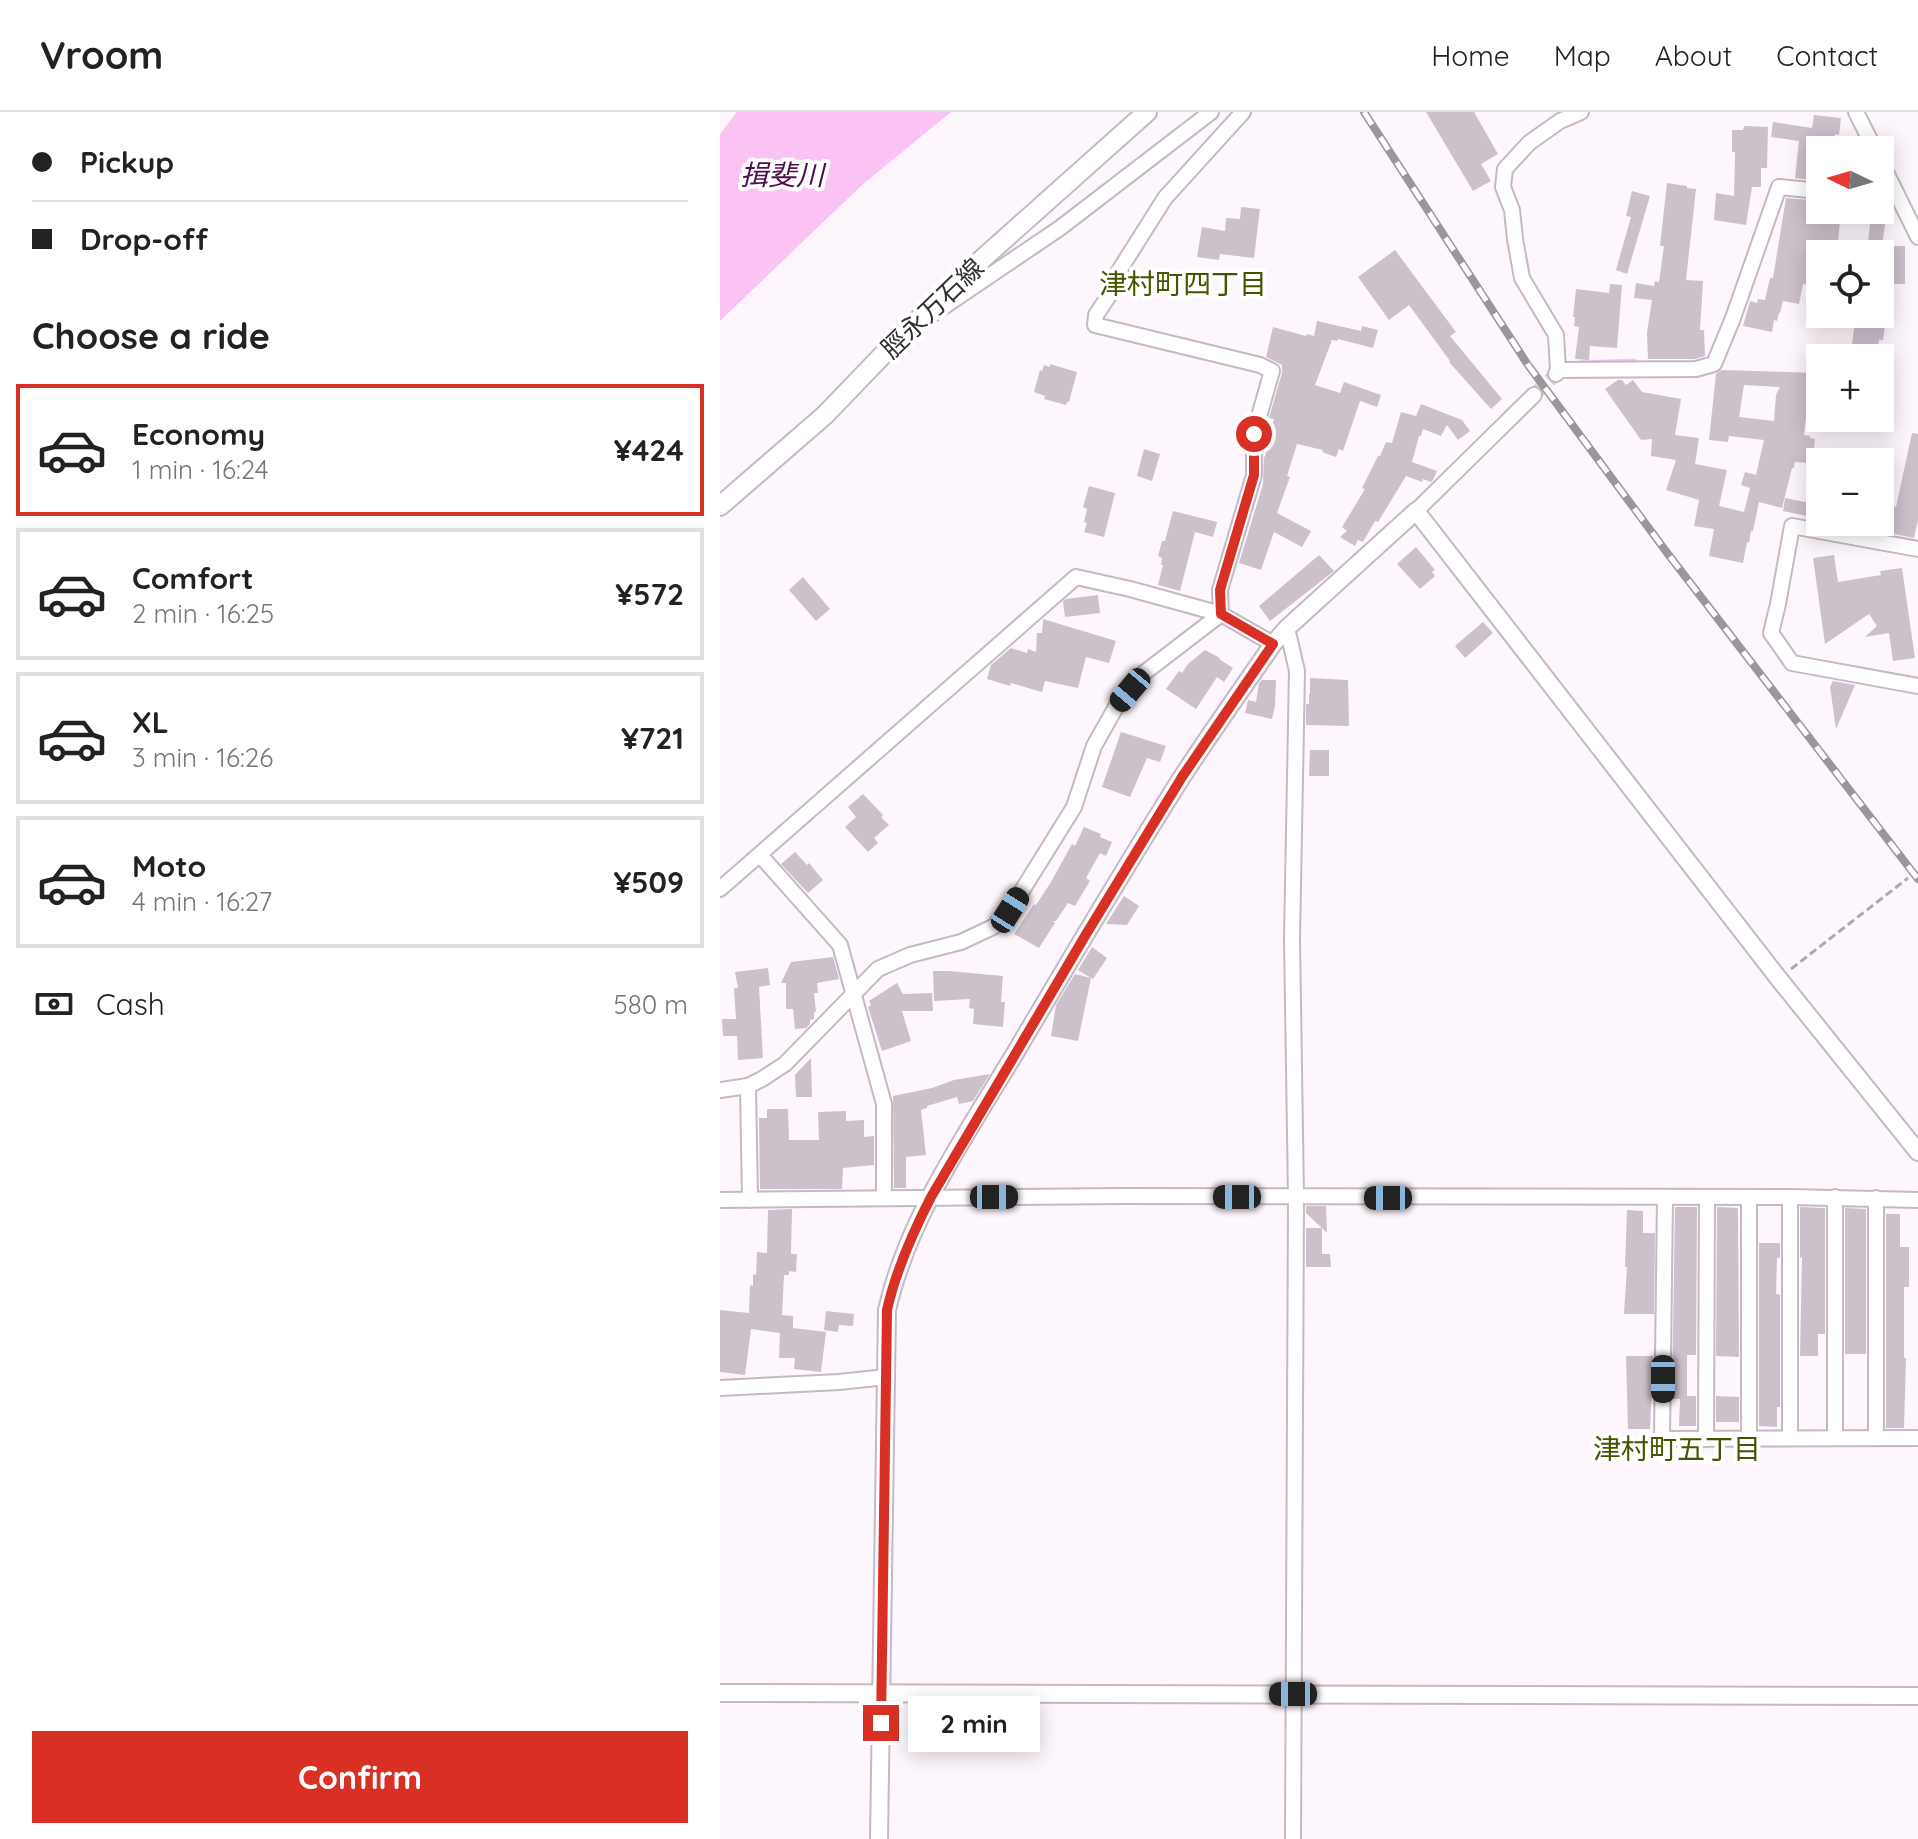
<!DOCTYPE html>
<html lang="en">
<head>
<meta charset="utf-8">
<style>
  body { margin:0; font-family:Quicksand,"Noto Sans JP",sans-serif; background:#f6f6f6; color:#222; height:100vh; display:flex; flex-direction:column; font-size:30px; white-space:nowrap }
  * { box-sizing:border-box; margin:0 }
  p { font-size:26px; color:#767676 }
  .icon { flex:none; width:44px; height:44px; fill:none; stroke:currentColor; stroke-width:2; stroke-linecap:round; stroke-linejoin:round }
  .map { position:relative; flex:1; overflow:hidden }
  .details { display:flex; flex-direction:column; background:#fff; width:720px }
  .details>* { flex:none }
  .hud { display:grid; align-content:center; height:176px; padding:0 32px; background:#fff }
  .needle { width:52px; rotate:275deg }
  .fabs { position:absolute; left:1086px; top:24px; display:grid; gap:16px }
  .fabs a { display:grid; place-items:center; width:88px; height:88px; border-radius:0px; background:#fff; box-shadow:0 4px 20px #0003; font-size:40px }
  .end { position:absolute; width:36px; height:36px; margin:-18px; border:10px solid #d93025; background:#fff; box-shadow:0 0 0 4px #fff }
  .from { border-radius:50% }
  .bubble { position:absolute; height:56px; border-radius:0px; background:#fff; box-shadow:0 4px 20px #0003; font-size:26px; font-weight:800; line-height:56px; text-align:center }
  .car { position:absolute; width:24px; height:48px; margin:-24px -12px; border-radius:10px; box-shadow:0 0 6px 2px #0007; background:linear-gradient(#222 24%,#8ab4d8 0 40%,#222 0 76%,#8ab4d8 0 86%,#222 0) }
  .hud b { display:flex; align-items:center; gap:28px; height:76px; font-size:30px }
  .hud b+b { border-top:2px solid #e0e0e0 }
  .hud i { width:20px; height:20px; background:#222 }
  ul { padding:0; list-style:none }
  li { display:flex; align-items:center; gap:24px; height:132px; margin:0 16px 12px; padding:0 16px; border:4px solid #e0e0e0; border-radius:0px }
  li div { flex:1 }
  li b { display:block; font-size:30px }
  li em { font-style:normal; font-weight:800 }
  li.current { border-color:#d93025 }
  li>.icon { width:72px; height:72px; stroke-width:1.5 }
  h2 { padding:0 32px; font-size:36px; line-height:96px }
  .pay { display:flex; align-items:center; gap:20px; height:88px; padding:0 32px; font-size:30px }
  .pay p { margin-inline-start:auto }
  .primary-button { display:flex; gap:16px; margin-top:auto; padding:16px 32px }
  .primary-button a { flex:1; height:92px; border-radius:0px; background:#d93025; color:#fff; font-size:32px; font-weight:800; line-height:92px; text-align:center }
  header { display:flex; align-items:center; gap:48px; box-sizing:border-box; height:112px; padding:0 40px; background:#fff; border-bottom:2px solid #e0e0e0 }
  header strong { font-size:38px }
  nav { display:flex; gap:44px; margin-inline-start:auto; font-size:28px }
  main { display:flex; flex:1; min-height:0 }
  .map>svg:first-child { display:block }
  .water { fill:#fac3f4 }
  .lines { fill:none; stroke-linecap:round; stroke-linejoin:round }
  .stream { stroke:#fac3f4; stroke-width:5 }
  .building { fill:#ccc0cb; fill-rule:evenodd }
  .minor-tunnel { stroke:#d6ced5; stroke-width:14; stroke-dasharray:14 7; stroke-linecap:butt }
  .minor-casing { stroke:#c5b9c4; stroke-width:18 }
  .tertiary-casing { stroke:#c5b9c4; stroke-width:20 }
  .secondary-casing { stroke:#c5b9c4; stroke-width:22 }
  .path { stroke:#aea8ad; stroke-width:3; stroke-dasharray:8 4; stroke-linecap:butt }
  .minor { stroke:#fff; stroke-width:14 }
  .tertiary { stroke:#fff; stroke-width:16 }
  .secondary { stroke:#fff; stroke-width:18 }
  .rail-casing { stroke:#9c969b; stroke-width:8 }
  .rail { stroke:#fff; stroke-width:5; stroke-dasharray:15; stroke-linecap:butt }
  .route { stroke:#d93025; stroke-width:10 }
  .labels { text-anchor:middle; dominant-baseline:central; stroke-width:8; stroke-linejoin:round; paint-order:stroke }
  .street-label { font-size:26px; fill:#342f33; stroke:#fff }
  .water-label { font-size:28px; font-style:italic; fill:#4d0e4b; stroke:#fff }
  .neighbourhood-label { font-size:28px; fill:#465300; stroke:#fff }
</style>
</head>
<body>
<header>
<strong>Vroom</strong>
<nav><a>Home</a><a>Map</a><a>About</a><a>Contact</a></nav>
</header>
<main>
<section class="details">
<div class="hud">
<b><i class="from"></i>Pickup</b>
<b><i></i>Drop-off</b>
</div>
<h2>Choose a ride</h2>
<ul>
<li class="current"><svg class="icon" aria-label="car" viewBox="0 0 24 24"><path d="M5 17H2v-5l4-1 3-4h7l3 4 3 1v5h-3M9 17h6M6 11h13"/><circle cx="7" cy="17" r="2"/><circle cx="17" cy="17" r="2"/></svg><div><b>Economy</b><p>1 min · 16:24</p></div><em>¥424</em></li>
<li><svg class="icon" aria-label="car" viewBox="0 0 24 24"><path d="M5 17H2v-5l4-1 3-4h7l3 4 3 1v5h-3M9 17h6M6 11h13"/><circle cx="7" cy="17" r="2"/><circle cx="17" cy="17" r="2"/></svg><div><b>Comfort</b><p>2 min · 16:25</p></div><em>¥572</em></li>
<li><svg class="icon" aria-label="car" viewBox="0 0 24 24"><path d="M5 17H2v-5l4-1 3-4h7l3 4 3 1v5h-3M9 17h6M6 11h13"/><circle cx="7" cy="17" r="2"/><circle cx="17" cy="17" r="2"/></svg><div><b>XL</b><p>3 min · 16:26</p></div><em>¥721</em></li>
<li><svg class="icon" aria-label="car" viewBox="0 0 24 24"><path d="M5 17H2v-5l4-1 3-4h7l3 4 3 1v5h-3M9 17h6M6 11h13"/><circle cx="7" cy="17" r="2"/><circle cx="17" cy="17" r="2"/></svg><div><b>Moto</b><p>4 min · 16:27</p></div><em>¥509</em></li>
</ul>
<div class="pay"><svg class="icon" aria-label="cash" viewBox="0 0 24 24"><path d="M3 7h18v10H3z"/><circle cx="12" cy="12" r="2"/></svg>Cash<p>580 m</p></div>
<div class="primary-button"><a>Confirm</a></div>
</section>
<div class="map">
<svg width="1198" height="1727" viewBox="0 0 1198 1727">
  <rect width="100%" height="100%" fill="#fef6fd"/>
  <path class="water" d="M17,0H231L142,73L0,209V22Z"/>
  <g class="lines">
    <path class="stream" d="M860,251L914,249"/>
  </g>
  <g class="building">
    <path d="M706,0H754L778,42L761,52L771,69L753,79Z"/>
    <path d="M1094,3L1121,6L1119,23L1115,22L1114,32L1108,31L1107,36L1100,38V69L1075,66L1079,29L1051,25L1053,10L1092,16Z"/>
    <path d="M1024,14L1048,15L1047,56H1041V75H1032L1026,113L994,108L996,81L1014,84L1015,40H1012V18H1023Z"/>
    <path d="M947,71L967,74V76L976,77L966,168L983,169L980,218H984L985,244L975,247H928L927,221L932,188L914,186L916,171L934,174L935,169L939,170L944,134H940Z"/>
    <path d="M912,79L930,84L907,162L896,158L911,105L906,104Z"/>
    <path d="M1066,86L1100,89V98H1121L1117,142H1100V174L1083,172L1079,192L1063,189L1060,201H1059L1057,209L1054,208L1052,220L1023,214L1030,189L1037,191L1038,187L1045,188L1050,166H1053Z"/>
    <path d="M521,95L540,97L534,146L500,142L499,148L477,145L482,115L505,119L506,106L520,107Z"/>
    <path d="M1129,98H1167L1162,134H1185V172H1160V142H1147L1150,112L1140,111Z"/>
    <path d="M675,138L736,220L730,224L782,287L771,297L729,250L730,249L689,193L669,208L638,165Z"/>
    <path d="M890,172L902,173L897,236L870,234L869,248L855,247L859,215L854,214L855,205H853L856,177L889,181Z"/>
    <path d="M597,209L641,219L642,214L658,218L653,236L618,227V229L612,228L595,273L620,281L624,270L661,283L657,295L640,289L623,339L619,337L616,345L602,340L603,338L577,332L567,364L570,365L557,401L591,419L582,435L554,420L541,458L519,451L543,372L544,346L548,335L545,334L554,307L549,306L562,261V253L546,245L553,215L586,224L587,222L594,224Z"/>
    <path d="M1135,210L1165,214L1163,228H1159L1155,246H1136L1137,240L1131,239Z"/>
    <path d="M330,252L357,260L349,290H347L346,293L324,287L325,284L314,280L320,258L322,259L324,253L330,255Z"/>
    <path d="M1002,258L1097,261L1096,286H1088L1084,323L1090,324V326L1095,327L1094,337H1100V352L1075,350L1074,356H1072L1062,396L1039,390L1033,419H1031L1029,431L1027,430L1023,451L989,444L994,417L974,414L979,388L946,378L956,348L931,344L932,327L921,328L885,277L898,268H902L906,273L913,268L922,280L961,287L955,323L979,326L975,352L1007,358L999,394L1024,400L1030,376L1021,373L1025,360L1036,363L1044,328L1009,324L1008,330L989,328L996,262ZM1024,273L1060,275L1056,283L1054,309L1019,305Z"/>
    <path d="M701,292L742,308L750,319L738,328L727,313L721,324L703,317L701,324H699L692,350L717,359L713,368L711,370L703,367L702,370L686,364L658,410L655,409L643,430L638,428L635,434L620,425L627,419L622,415L645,377L642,376L658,344H660L666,330L672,331L681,300L696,304Z"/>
    <path d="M1192,321L1198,322V408L1194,426L1160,419V406L1170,408L1173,394L1176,395Z"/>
    <path d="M424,337L440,342L432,369L417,364Z"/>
    <path d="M369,374L395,381L384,425L364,420L367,411L364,410L367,397L363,395Z"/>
    <path d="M1065,386L1100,393V407L1063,399Z"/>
    <path d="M453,399L497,410L493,425L475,420L460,479L438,473L443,453H441L442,446L438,444L442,429H445Z"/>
    <path d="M696,435L715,458L712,460L715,464L700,477L677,452Z"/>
    <path d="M599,443L614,459L550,509L539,494Z"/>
    <path d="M1114,443L1118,470L1161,463L1160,459L1182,456L1195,546L1173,549L1169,521L1145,525L1157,514L1149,502L1105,532L1093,446Z"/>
    <path d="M83,465L110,497L96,509L69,478Z"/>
    <path d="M378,483L380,501L345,505L343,489L346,487Z"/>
    <path d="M323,507L396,529L389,551L366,545L358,576L325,569L322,580L291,571L290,574L267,567L271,553L291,536L307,541L308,537L316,540L317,521H322Z"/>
    <path d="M763,510L773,521L745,546L735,534Z"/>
    <path d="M485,538L500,546L499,547L513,556L504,570L497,565L476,597L446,577L459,559L462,561L468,552Z"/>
    <path d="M590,566L628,568L629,614L586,613V592H589V582H590Z"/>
    <path d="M542,568H556L555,594L552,607L525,601L528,588L536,590L539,571Z"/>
    <path d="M1113,569L1135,573L1116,617L1110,575Z"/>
    <path d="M401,620L446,634L440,650L427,646L410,685L382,675Z"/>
    <path d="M590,638H609V664H589Z"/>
    <path d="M143,682L163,703L161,705L169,713L154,726L158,731L148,740L125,715L136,705L128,695Z"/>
    <path d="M364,715L381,722L380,725L392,730L386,744L380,741L366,766L370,769L355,794L348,791L336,809H333L335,811L319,836L294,822L314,792L316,793L331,770L352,732L355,734Z"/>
    <path d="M75,740L87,753L89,751L103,768L88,781L61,752Z"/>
    <path d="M404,784L419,794L407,813L386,812Z"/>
    <path d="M372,835L387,846L373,867L371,866L358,929L331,924L336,893L350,870L355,862L371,866L358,858Z"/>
    <path d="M113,845L119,867L97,871L98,881H94L96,900H94V907L90,908V912L86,916L75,917L73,897H66V871H61L71,850Z"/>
    <path d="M48,856L50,873L39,875L43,946L18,948L17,924H3L2,907H16L14,876H18L15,860Z"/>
    <path d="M213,859H229L283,864L281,890H285L283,915L253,912L254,897L249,896L250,887L214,889Z"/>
    <path d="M177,871L183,882L212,881L213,899H182L191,929L162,939L148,895L151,893L149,889Z"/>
    <path d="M91,946L92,985H76L75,963Z"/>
    <path d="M270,962L253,989L239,992L237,985L207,994V996L201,998L206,1043L186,1045V1076H174L173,984L212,976L234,968Z"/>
    <path d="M47,997H68L69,1028H99L98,1000L126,999V1009L144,1008V1025L154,1024V1053L123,1056L122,1077H40L39,1006H47Z"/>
    <path d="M586,1094H606L607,1121L602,1116V1142H610L611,1155H586V1116H602L586,1101Z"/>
    <path d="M955,1095H977L976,1243H967V1284H976V1314H959L960,1287H952Z"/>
    <path d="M997,1095L1018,1096L1019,1245L996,1244Z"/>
    <path d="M1080,1095L1105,1096V1222H1098V1244H1080L1082,1145L1080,1146Z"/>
    <path d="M1125,1096L1146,1097V1242H1125Z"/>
    <path d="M72,1097L71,1142H77L76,1160L69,1159V1163H64L62,1203L73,1204V1216L106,1220L101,1260L74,1257L75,1246H59L60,1221L31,1217L25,1263L0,1260V1198L29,1201L30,1173L33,1174V1162L36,1163L37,1140L47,1141L48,1098Z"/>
    <path d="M907,1098L923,1099V1121H935L934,1202H904L907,1155H905Z"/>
    <path d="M1166,1102H1180V1135H1189V1175H1184V1246H1186L1184,1316H1166Z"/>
    <path d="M1039,1131H1060V1146H1057L1056,1182L1060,1183V1295H1057V1315L1039,1314Z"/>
    <path d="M106,1199L134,1202L133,1214L119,1213L118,1220L104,1218Z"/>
    <path d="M906,1244H933L930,1317H908Z"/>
    <path d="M996,1284L1019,1285V1310H996Z"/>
  </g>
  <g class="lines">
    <path class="minor-tunnel" d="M814,283L836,262"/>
    <g class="minor-casing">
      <g id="minor">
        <path d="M1136,0L1155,38"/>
        <path d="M1160,48L1198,125"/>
        <path d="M1160,84L1177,83"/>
        <path d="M213,202L340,116L491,0"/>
        <path d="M838,258L836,223L802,166L795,127L792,98L783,75L785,57L809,31L840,9L861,0"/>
        <path d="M836,262L838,258L976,257L994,252L1013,206L1059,75L1100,79"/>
        <path d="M696,399L814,283"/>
        <path d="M1198,437L1072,414L1058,492L1051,521L1072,551L1198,574"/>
        <path d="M567,516L577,559L572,826L576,1086L573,1727"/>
        <path d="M40,743L120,833L164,992V1085"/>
        <path d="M0,777L356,465L410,477L501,502L553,532"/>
        <path d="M28,974L30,1088"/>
        <path d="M0,978L28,974L42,967L65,952L158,857L190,843L241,830L273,815L290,798L354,695L374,634L396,595L424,561L501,502L500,478L534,363V322L552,259L540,253L375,213L376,203L392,179L397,162L445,86L523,0"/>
        <path d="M1115,1085V1326"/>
        <path d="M945,1086L942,1327L1198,1326"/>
        <path d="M0,1088L401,1084L1070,1085L1198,1088"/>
        <path d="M0,1276L119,1270L166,1265"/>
        <path d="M1029,1326V1085"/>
        <path d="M1070,1326V1085"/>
        <path d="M1156,1326V1086"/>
        <path d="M986,1327L987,1085"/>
      </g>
    </g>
    <g class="tertiary-casing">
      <g id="tertiary">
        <path d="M0,1581L1198,1584"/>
        <path d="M159,1727L167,1198C188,1105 248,1020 297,938C350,848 404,757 460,668C490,622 522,577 553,532L567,516L696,399L1059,867L1198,1040"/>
      </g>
    </g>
    <g class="secondary-casing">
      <path id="secondary" d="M0,394L105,303L180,225L260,149L427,0"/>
    </g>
    <path class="path" d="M1071,857L1188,766"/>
    <use href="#minor" class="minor"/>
    <use href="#tertiary" class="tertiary"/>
    <use href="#secondary" class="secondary"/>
    <g class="rail-casing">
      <path id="rail" d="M644,0L808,253L948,442L1198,767"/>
    </g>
    <use href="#rail" class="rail"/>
  </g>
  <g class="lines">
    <path class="route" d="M161,1611L167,1198C176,1158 192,1122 211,1085L365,824L462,665L553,532L501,502L500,478L534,363V322"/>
  </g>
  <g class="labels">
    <g class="street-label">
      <text transform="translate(212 196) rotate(-44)">脛永万石線</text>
    </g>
    <g class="water-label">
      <text x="62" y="62">揖斐川</text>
    </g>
    <g class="neighbourhood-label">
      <text x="463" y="171">津村町四丁目</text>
      <text x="957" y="1336">津村町五丁目</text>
    </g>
  </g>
</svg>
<div class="fabs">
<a><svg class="needle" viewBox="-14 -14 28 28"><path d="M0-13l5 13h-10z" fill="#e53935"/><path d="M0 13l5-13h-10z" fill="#767676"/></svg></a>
<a><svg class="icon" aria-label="locate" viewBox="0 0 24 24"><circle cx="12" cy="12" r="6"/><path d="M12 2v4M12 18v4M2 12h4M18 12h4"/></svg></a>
<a>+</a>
<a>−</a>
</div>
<i class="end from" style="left:534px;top:322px"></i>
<i class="end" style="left:161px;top:1611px"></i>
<div class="bubble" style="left:188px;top:1584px;width:132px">2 min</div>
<i class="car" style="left:410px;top:578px;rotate:220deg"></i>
<i class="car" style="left:290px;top:798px;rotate:32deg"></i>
<i class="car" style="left:274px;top:1085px;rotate:90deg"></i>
<i class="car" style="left:517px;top:1085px;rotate:270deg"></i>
<i class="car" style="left:668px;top:1086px;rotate:270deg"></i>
<i class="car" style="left:943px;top:1267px;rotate:180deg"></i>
<i class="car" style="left:573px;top:1582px;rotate:270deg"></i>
</div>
</main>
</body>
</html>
